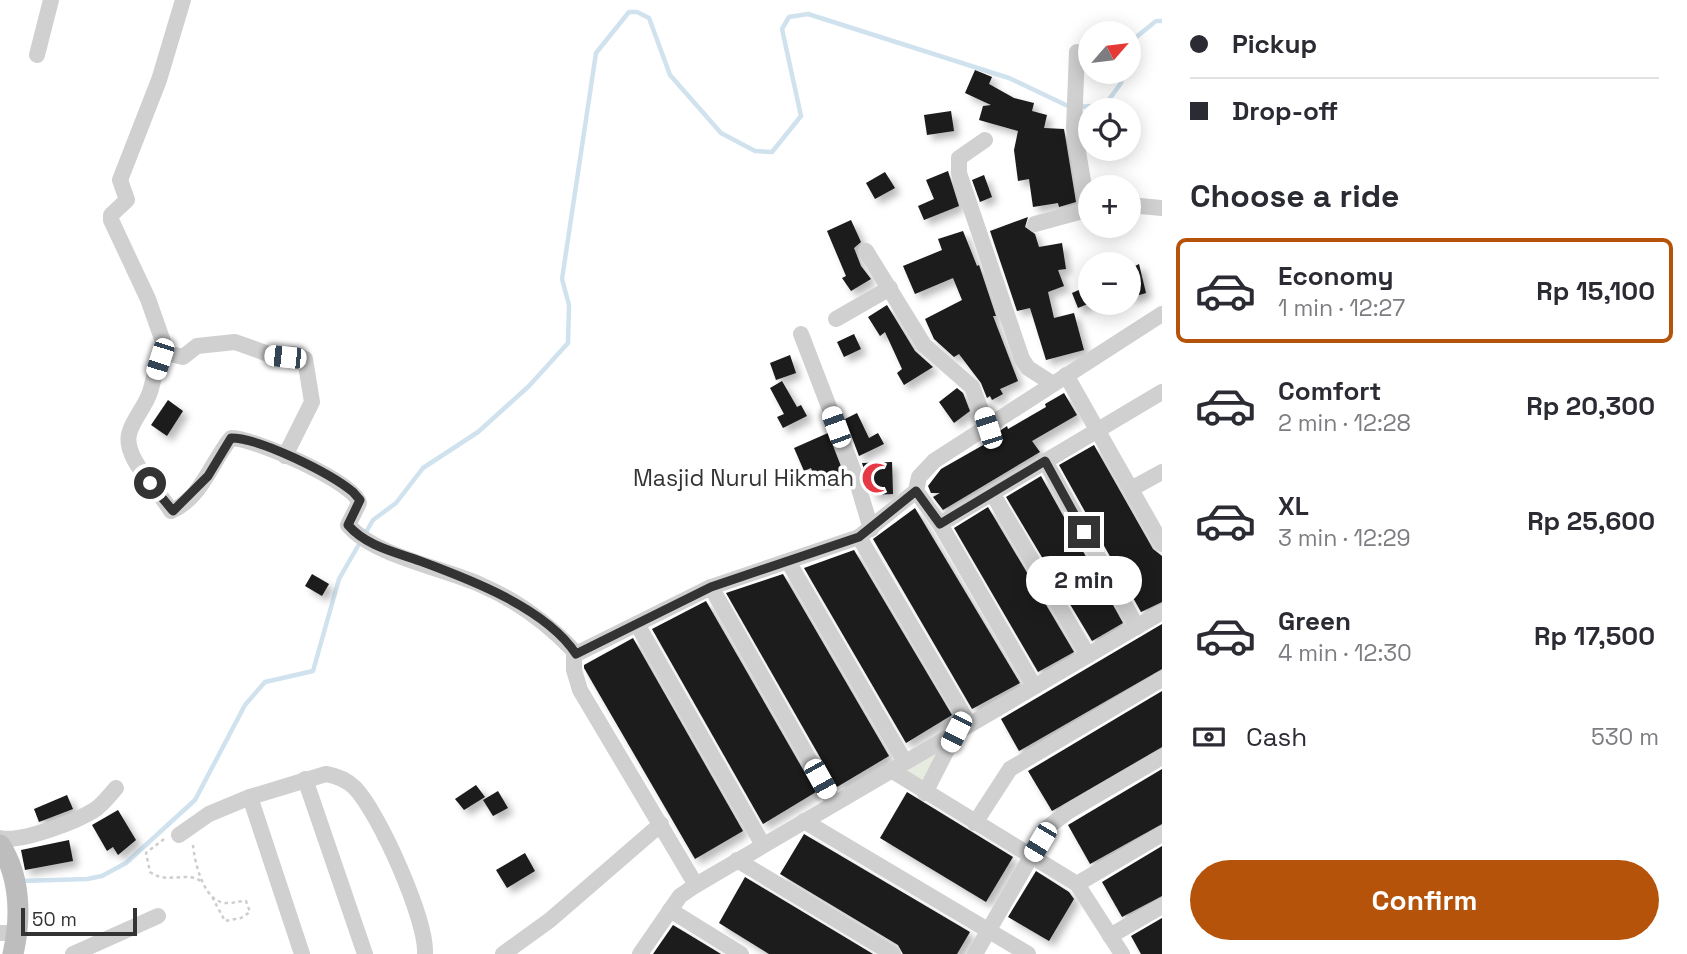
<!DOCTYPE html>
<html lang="en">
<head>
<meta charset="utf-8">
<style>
  body { margin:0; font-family:"Space Grotesk",sans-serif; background:#f2f2f3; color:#2b2b33; height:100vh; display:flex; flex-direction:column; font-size:26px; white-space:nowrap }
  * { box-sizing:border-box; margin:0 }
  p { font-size:23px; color:#7c7c81 }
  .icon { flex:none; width:38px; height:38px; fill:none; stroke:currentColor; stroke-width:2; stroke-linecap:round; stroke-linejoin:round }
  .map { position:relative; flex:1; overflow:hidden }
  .sheet { display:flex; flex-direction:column; background:#fff; width:525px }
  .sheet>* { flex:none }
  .hud { display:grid; align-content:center; height:154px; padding:0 28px; background:#fff }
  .needle { width:46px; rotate:62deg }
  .controls { position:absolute; left:1078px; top:21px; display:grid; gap:14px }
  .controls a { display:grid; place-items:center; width:63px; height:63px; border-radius:50%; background:#fff; box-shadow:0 4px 18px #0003; font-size:35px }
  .scale { position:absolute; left:21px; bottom:18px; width:116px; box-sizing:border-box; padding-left:7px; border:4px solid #333; border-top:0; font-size:19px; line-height:24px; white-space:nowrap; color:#333; -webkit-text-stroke:5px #fff; paint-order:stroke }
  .end { position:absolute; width:32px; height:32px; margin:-16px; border:9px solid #333; background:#fff; box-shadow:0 0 0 4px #fff }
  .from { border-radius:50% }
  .bubble { position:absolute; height:49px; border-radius:24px; background:#fff; box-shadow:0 4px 18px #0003; font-size:23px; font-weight:700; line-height:49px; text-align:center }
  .car { position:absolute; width:21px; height:42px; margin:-21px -10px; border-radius:9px; box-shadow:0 0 5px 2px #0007; background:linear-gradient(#fff 24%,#345 0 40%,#fff 0 76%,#345 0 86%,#fff 0) }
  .hud b { display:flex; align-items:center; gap:24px; height:66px; font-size:26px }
  .hud b+b { border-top:2px solid #e1e1e2 }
  .hud i { width:18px; height:18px; background:#2b2b33 }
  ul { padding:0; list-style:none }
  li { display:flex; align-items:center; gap:21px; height:105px; margin:0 14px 10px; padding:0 14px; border:4px solid transparent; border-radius:10px }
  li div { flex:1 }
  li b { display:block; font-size:26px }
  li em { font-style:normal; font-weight:700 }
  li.current { border-color:#b45309 }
  li>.icon { width:63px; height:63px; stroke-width:1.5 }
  h2 { padding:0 28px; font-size:32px; line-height:84px }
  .pay { display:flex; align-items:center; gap:18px; height:77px; padding:0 28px; font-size:26px }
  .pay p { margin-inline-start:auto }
  .button { display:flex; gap:14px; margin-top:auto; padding:14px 28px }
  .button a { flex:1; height:80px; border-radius:42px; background:#b45309; color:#fff; font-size:28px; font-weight:700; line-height:80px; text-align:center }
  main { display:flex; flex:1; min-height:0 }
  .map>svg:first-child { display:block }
  .green { fill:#e6ecdf }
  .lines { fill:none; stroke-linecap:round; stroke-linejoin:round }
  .stream { stroke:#cfe2ee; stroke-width:4.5 }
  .building { fill:#1a1a1a; filter:url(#shadow) }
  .path { stroke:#cdcdcd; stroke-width:2.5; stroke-dasharray:3.5 3.5; stroke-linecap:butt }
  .street { stroke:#d0d0d0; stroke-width:16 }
  .secondary { stroke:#bdbdbd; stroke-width:21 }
  .route { stroke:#333; stroke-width:9 }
  .labels { text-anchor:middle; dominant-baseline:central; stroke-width:7; stroke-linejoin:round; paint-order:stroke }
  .poi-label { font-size:23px; fill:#333; stroke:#fff; text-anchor:end }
</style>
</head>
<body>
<main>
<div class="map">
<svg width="1162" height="954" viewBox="0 0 1162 954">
  <defs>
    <filter id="shadow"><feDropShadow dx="5.5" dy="5.5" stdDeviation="3.5" flood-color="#0004"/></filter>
  </defs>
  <rect width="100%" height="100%" fill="#fff"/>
  <path class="green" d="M940,746L924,784L906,772Z"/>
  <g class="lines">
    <g class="stream">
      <path d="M1129,43L1156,21H1162"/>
      <path d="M1078,107L1105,105L1121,83L1123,72"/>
      <path d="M22,881L87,879L102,876L126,863L195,800L245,705L265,682L313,671L339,579L373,520L396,503L423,468L478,432L529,386L568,343L569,305L562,279L596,53L629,12H637L649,18L670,75L721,133L755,151L772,152L801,116L782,29L789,17L808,14L1009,78L1070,107"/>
    </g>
  </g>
  <g class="building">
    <path d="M975,70L992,77L989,84L1014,98L1034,103L1032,111L1047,115L1044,128L1064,129L1076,202L1059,207L1058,203L1033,207L1029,179L1018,181L1014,150L1018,131L979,120L983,106L991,105L965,93Z"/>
    <path d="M951,111L954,131L927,135L924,115Z"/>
    <path d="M948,171L959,206L924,220L918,206L934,199L926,180Z"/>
    <path d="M885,172L895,188L875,199L866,183Z"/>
    <path d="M984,175L992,197L980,202L972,180Z"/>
    <path d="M1028,217L1025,227L1035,234L1039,247L1062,243L1066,269L1058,270L1064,286L1048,292L1054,318L1074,313L1084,350L1046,360L1030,308L1017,311L990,231Z"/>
    <path d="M851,220L861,242L854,248L861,266L871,279L851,291L842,278L846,276L827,231Z"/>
    <path d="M963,231L977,266L979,265L996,316H993L1018,381L1000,389L1003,394L992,400L990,396L987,398L981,383L959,354L954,357L934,339L925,319L962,300L953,278L915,294L903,266L942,250L938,239Z"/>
    <path d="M1139,264L1146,293L1129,298V269Z"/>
    <path d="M1090,285V303L1078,308L1072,293Z"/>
    <path d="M887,305L915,351L933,367L904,385L897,373L902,369L885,332L880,336L868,317Z"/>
    <path d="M854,334L861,349L844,357L837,342Z"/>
    <path d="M790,355L796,373L776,380L770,363Z"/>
    <path d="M782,381L797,407L801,405L807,416L783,428L777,417L784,414L770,388Z"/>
    <path d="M957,388L963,393L970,411L954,423L939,402Z"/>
    <path d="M1064,393L1077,415L1032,441L1040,452L943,510L933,497L940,493H931L928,486L941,469L999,436L997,433L1007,426L1008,429L1046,407L1045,404Z"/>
    <path d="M168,400L183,411L167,436L151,425Z"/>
    <path d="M857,413L869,438L878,433L884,444L859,456L845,419Z"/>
    <path d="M828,433L844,474L818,485L811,468L804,471L794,448Z"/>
    <path d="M1094,445L1153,549L1162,556V602L1141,612L1059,465Z"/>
    <path d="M892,462L893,494L872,495L862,463Z"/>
    <path d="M1041,476L1123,623L1092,641L1006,497Z"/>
    <path d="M988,507L1074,652L1038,672L954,528Z"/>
    <path d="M915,508L1020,683L972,709L873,539Z"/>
    <path d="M854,550L952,715L906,743L804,568Z"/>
    <path d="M312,574L329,584L322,596L305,586Z"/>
    <path d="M783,574L889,756L837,787L726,593Z"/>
    <path d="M706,601L816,792L763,824L652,629Z"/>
    <path d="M1162,624V669L1019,751L1001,719Z"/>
    <path d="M633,638L743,831L695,859L584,668V665Z"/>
    <path d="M1162,691V747L1052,811L1028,771Z"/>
    <path d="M1162,769V824L1090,864L1068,825Z"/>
    <path d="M476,785L485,797L464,810L455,799Z"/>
    <path d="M498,791L508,808L493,816L483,800Z"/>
    <path d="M907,792L1013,857L986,902L880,838Z"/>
    <path d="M67,795L73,809L39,822L34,809Z"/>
    <path d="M118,810L136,840L118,855L113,847L107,851L92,825Z"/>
    <path d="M804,834L970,932L957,954H903L898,945L780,874Z"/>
    <path d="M69,840L73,861L25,870L21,850Z"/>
    <path d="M1162,846V896L1122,917L1102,882Z"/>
    <path d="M525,853L535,871L507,888L496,870Z"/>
    <path d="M1036,871L1069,892L1074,899L1049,941L1008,917Z"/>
    <path d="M745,877L873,954H769L719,923Z"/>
    <path d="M1162,918V954H1141L1131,936Z"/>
    <path d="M673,925L688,934L721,954H653Z"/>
  </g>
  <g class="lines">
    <g class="path">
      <path d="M164,839L146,853L150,872C167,885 187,870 202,882"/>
      <path d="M193,845C195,864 204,905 229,903C235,903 239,901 246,901L250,912L241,918L225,921L211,895"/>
    </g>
    <g class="street">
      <path d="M183,0L159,80L120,180L127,200L111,215V220L148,299L167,353L183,357L197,346L235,342L271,355L294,354L305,359L312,402L285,456"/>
      <path d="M1077,52L1074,128L1088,210"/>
      <path d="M37,55L51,0"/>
      <path d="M985,140L959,158V173L1022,359L1028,368L1053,384"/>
      <path d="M1129,205L1162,208"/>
      <path d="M1035,224L1090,209"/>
      <path d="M866,251L924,345L972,387L988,428"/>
      <path d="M836,319L890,288"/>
      <path d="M801,334L854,472L871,529"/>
      <path d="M167,353C156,360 154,380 150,392C145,407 134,418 130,431C120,456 160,491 171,511C201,499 212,461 231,438C254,438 355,482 359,503L348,525C374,556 444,568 481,585C516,600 548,624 574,651V670L580,690L696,885"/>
      <path d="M1066,375L1162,544"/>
      <path d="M1045,461L1137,627"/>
      <path d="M1131,489L1162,472"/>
      <path d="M916,491L940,524L1034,686"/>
      <path d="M992,493L1088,655"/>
      <path d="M940,524L1162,392"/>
      <path d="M859,537L969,724"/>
      <path d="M789,563L905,762"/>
      <path d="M711,587L834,803"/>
      <path d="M637,624L763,845"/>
      <path d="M576,654L711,587L859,537L916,491L919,477L934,461L1162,314"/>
      <path d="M891,770L1077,884L1122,954"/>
      <path d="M305,779L365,954"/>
      <path d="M925,793L956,732"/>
      <path d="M804,821L1028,954"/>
      <path d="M975,823L1010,769L1162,679"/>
      <path d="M179,835L209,814L250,797"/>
      <path d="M0,838C21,843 78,821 96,809C104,803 110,795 116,788"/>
      <path d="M737,860L893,954"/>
      <path d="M1077,884L1162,834"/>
      <path d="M670,910L741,954"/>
      <path d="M0,933H18"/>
      <path d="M1110,936L1162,906"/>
      <path d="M73,954L158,916"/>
      <path d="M302,954L250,797L326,774C338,776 347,780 355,788C379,813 427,920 425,954"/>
      <path d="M503,954L550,920L661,824"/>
      <path d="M640,954L680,896L696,885L1162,612"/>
      <path d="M975,954L1048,827L1069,811L1162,757"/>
    </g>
    <path class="secondary" d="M0,845C21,877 21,919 13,954"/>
  </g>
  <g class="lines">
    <path class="route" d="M150,483L173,511L208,476L231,438C260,438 330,473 353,492L360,500L348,525C366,546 395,552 420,561C469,579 546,608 576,654L711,587L859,537L916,491L940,524L1045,461L1084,532"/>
  </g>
  <defs>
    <g id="mosque-bare" transform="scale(2.415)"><path d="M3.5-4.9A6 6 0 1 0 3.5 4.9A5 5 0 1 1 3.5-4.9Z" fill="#e63946" stroke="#fff" stroke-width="2.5" paint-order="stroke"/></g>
  </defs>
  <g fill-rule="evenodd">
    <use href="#mosque-bare" x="877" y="478"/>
  </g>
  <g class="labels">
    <g class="poi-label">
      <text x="854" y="478">Masjid Nurul Hikmah</text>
    </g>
  </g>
</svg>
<div class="controls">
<a><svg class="needle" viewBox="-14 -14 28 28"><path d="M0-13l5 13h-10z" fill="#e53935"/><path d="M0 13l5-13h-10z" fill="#7c7c81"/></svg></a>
<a><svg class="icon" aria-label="locate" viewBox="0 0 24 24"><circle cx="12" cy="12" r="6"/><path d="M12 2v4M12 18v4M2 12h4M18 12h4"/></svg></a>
<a>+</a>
<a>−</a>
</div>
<div class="scale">50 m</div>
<i class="end from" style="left:150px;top:483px"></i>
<i class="end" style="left:1084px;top:532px"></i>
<div class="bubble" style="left:1026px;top:556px;width:116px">2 min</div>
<i class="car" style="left:285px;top:357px;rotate:276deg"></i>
<i class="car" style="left:160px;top:359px;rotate:198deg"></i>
<i class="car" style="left:836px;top:427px;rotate:340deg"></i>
<i class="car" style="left:988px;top:428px;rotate:342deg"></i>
<i class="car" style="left:956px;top:732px;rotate:207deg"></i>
<i class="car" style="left:820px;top:779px;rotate:151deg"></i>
<i class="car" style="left:1040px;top:842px;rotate:211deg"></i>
</div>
<section class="sheet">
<div class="hud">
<b><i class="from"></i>Pickup</b>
<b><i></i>Drop-off</b>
</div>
<h2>Choose a ride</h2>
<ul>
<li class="current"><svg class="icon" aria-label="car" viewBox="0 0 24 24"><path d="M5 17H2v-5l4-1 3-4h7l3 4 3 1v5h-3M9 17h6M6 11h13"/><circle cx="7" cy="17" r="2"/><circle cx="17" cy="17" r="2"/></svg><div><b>Economy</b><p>1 min · 12:27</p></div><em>Rp 15,100</em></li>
<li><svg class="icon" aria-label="car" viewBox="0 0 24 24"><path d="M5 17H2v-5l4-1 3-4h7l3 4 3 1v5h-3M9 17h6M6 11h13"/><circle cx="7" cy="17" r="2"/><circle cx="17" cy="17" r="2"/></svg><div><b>Comfort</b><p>2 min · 12:28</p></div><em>Rp 20,300</em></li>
<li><svg class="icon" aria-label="car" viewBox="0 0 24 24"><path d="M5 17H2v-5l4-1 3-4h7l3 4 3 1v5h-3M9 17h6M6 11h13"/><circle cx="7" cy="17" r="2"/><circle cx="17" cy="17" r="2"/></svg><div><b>XL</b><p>3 min · 12:29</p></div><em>Rp 25,600</em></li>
<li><svg class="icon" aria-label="car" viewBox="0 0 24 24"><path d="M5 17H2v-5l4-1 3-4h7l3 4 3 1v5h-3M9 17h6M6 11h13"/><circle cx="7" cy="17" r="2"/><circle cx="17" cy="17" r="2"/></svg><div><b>Green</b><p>4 min · 12:30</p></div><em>Rp 17,500</em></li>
</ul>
<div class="pay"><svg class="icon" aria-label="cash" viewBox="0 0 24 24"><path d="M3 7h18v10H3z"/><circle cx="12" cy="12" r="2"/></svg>Cash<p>530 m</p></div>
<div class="button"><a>Confirm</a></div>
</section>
</main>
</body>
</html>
